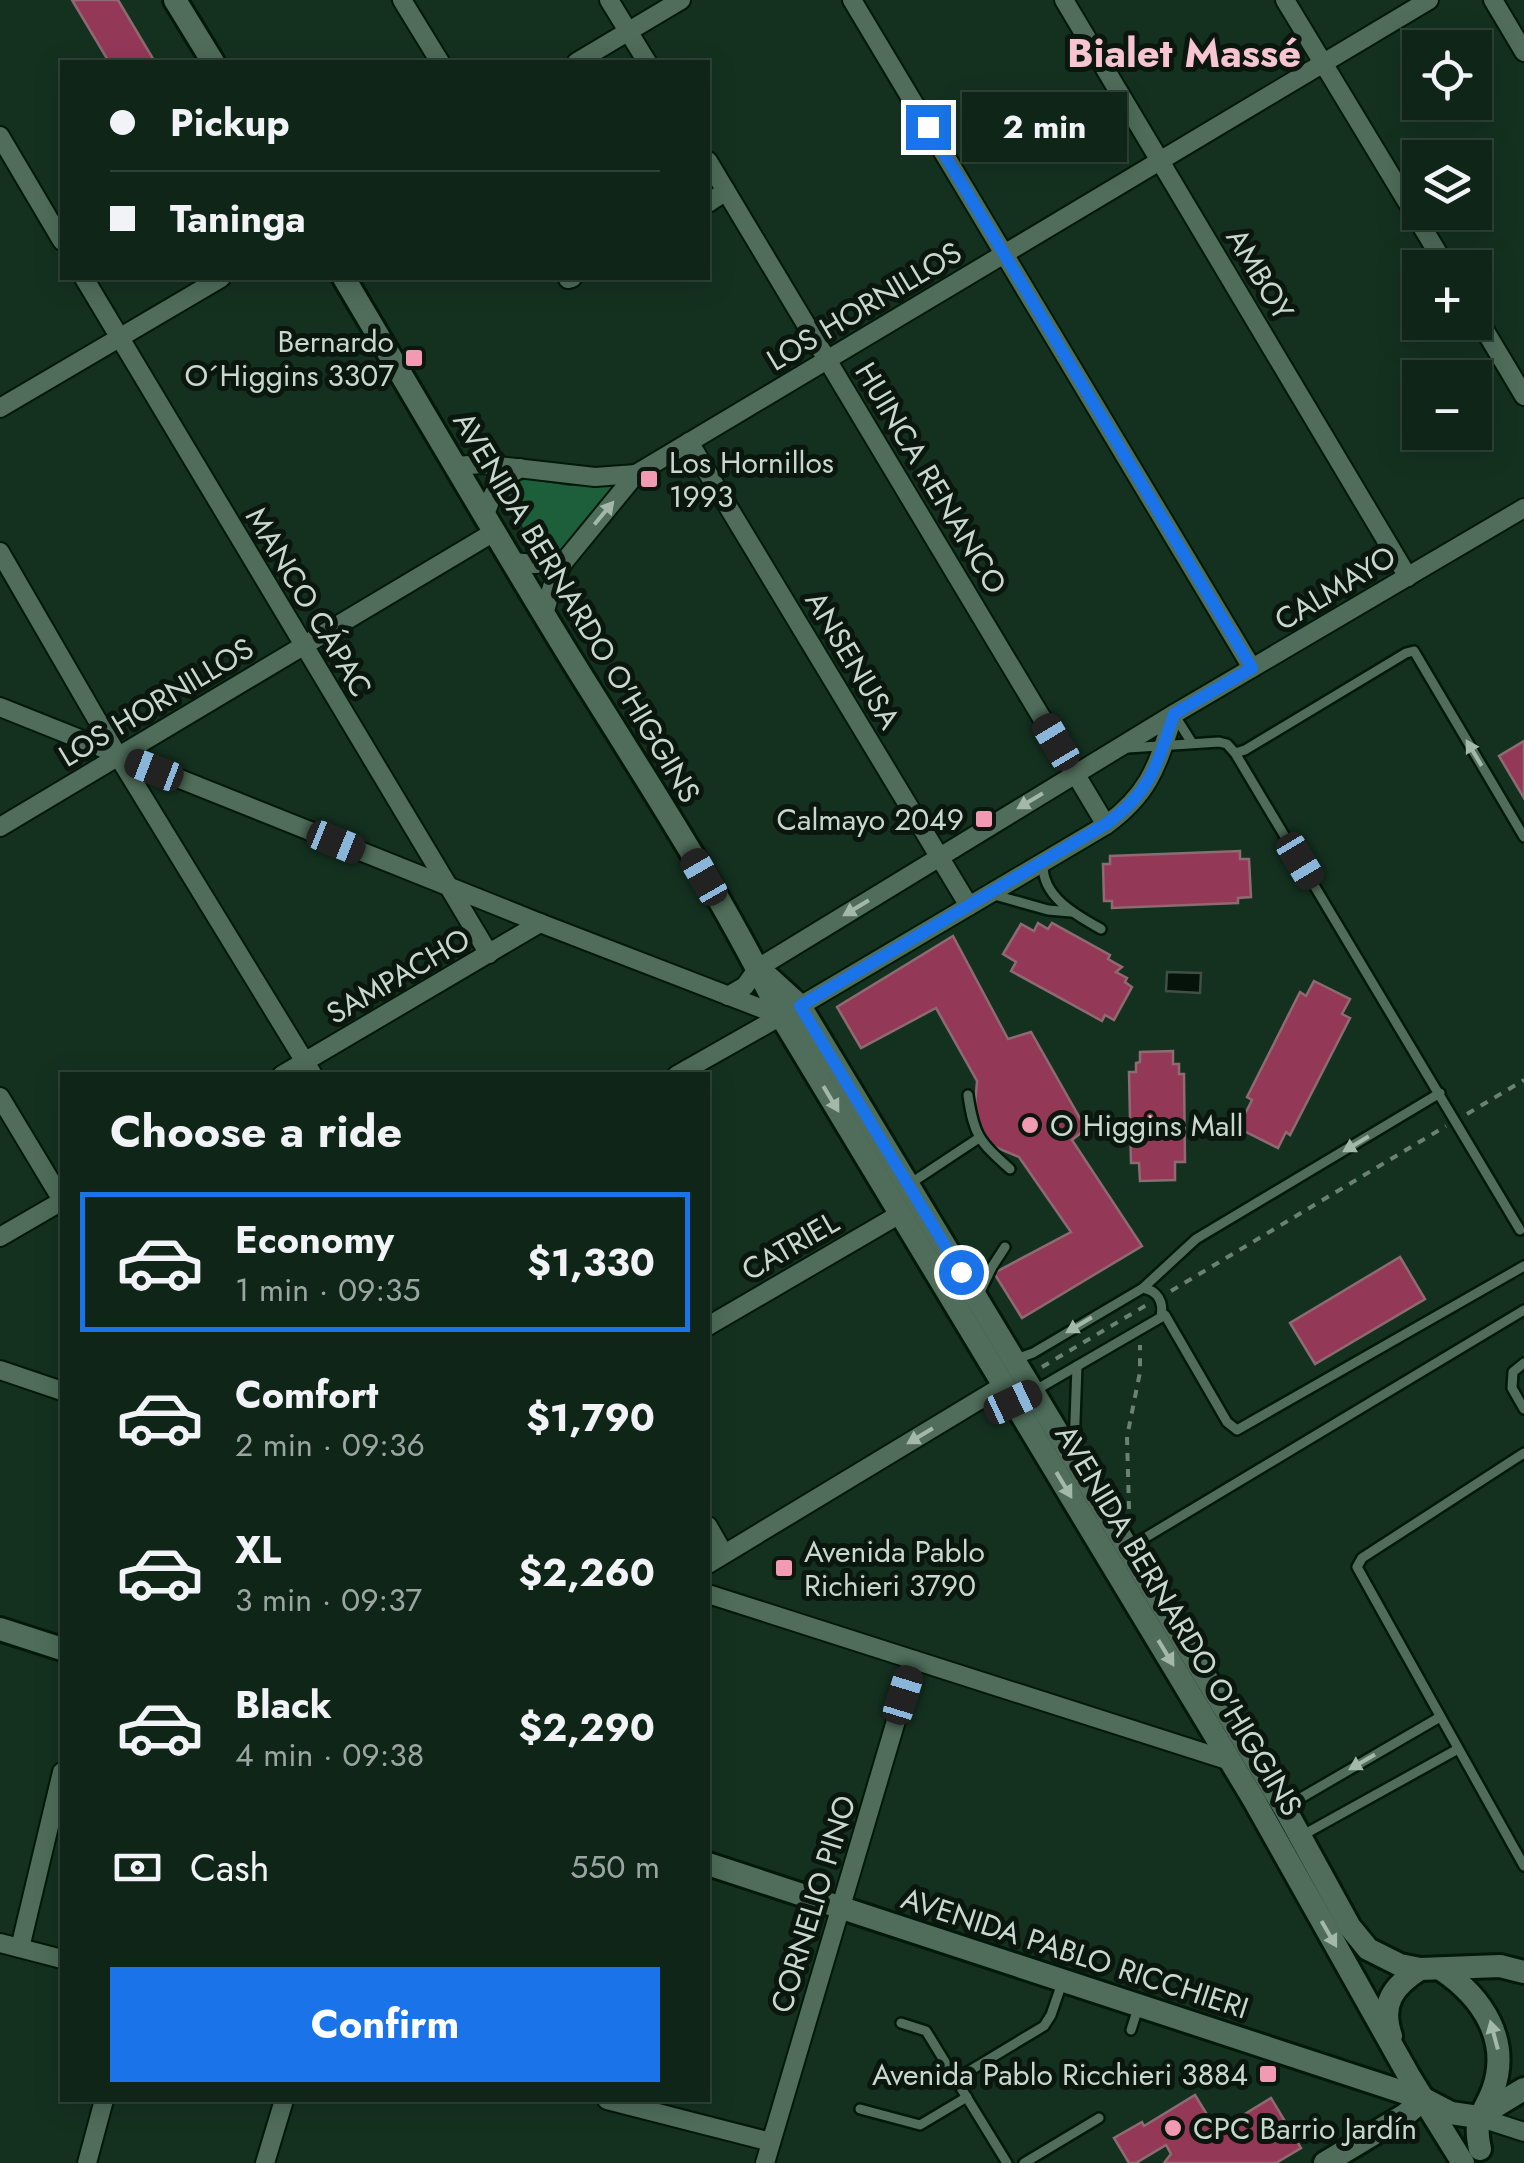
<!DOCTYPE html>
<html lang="en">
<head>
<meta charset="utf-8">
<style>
  body { margin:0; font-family:Jost,sans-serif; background:#1d3125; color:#f1f3f6; height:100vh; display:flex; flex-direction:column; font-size:38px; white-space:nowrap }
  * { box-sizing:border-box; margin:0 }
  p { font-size:32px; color:#9ba5a2 }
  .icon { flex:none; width:55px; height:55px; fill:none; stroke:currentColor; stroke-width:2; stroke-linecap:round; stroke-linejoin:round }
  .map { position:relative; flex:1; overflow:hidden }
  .side { position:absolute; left:60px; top:1072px; width:650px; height:1030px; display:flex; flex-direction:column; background:#0f2518; border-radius:0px; box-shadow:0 5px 25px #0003,0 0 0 2px #2f4237 }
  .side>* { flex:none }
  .top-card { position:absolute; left:60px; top:60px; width:650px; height:220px; border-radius:0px; box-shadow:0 5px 25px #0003,0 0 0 2px #2f4237; display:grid; align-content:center; height:220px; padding:0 50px; background:#0f2518 }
  .controls { position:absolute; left:1402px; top:30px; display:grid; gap:20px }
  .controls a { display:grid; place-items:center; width:90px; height:90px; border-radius:0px; background:#0f2518; box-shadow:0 5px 25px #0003,0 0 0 2px #2f4237; font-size:50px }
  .end { position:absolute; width:45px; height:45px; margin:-22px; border:12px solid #1a73e8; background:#fff; box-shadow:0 0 0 5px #fff }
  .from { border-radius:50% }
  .bubble { position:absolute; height:70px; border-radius:0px; background:#0f2518; box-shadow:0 5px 25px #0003,0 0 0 2px #2f4237; font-size:32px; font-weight:700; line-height:70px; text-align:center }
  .car { position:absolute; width:30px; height:60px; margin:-30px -15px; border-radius:12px; box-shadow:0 0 8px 2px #0007; background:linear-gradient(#222 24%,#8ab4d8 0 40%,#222 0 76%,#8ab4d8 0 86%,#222 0) }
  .top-card b { display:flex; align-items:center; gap:35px; height:95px; font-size:38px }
  .top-card b+b { border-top:2px solid #2f4237 }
  .top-card i { width:25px; height:25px; background:#f1f3f6 }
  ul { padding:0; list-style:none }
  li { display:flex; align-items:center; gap:30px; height:140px; margin:0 20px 15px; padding:0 30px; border:5px solid transparent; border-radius:0px }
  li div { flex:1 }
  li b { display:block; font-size:38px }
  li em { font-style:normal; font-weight:700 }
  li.selected { border-color:#1a73e8 }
  li>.icon { width:90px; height:90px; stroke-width:1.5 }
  h2 { padding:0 50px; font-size:45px; line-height:120px }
  .pay { display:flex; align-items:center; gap:25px; height:110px; padding:0 50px; font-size:38px }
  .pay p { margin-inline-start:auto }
  .cta { display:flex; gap:20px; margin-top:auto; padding:20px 50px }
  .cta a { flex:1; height:115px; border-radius:0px; background:#1a73e8; color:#fff; font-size:40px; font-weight:700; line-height:115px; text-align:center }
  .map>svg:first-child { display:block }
  .green { fill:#1d5f3b }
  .water { fill:#06130b; stroke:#404e45; stroke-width:2.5 }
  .building { fill:#943858; stroke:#8e6a73; stroke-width:2.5 }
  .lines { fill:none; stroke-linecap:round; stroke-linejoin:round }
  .service-casing { stroke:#001909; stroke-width:14 }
  .minor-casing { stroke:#001909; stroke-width:22 }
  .secondary-casing { stroke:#001909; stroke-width:28 }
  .path { stroke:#6a8173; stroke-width:4; stroke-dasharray:8 8; stroke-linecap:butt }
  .service { stroke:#4f6d5a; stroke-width:9 }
  .minor { stroke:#4f6d5a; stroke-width:18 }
  .secondary { stroke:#4f6d5a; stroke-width:22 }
  .oneway { fill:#a4b8aa }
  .route { stroke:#1a73e8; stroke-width:12 }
  .poi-dot { fill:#f19ab2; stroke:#0a160e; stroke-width:4 }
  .labels { text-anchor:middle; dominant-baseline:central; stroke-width:10; stroke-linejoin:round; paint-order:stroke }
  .street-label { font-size:30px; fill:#c8d8cd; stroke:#0a160e }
  .poi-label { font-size:30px; fill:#c8d8cd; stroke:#0a160e; text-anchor:start }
  .district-label { font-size:40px; font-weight:bold; fill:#f7c4d1; stroke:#0a160e }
</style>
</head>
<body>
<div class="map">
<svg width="1524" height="2163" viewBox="0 0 1524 2163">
  <rect width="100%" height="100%" fill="#143120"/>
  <path class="green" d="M526,479L570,486L622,483C609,499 583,540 567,550C561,554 552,556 544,553C534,549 507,504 509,493C511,485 518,482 526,479Z"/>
  <path class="water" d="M1167,972L1201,973L1200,993L1166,991Z"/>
  <g class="building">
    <path d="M72,0H118L155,62H109Z"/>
    <path d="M1524,741V798L1499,756Z"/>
    <path d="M1240,851V859H1249L1251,897L1238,898V903L1112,908V901H1104L1103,864H1110V856Z"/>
    <path d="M1038,923L1048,929L1052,923L1110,955L1108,959L1122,967L1116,972L1127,978L1125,982L1132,987L1114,1020L1105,1015L1102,1021L1011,971L1016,962L1003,954L1021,924L1034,931Z"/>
    <path d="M953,936L1008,1039L1031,1032L1086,1129L1072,1140L1142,1246L1022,1318L994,1273L1071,1232L1019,1157L988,1144L974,1120L977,1081L936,1008L861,1048L837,1007Z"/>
    <path d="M1314,981L1350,999L1342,1014L1350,1018L1290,1135L1286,1132L1278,1148L1238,1128L1252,1100L1247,1097L1300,992L1306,996Z"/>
    <path d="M1173,1051V1064H1179V1074H1184L1185,1162H1175V1180L1140,1181L1139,1163H1131L1129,1072H1136V1063L1140,1062V1052Z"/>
    <path d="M1400,1257L1425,1299L1315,1364L1290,1323Z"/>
    <path d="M1195,2095L1217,2131L1271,2098L1301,2148L1276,2163H1164L1171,2154L1166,2145L1136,2163H1129L1114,2138L1142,2122L1144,2126Z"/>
  </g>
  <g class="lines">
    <g class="service-casing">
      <g id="service">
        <path d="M1175,716L1192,743"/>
        <path d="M1128,748L1219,742L1227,744L1235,753L1520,1230"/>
        <path d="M1235,753L1245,750L1406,653L1414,651L1524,837"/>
        <path d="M1043,864C1042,897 1076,915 1101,929"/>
        <path d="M991,894L1048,910L1071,912"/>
        <path d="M968,1095C974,1136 979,1141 1010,1169"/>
        <path d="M911,1183L979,1138"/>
        <path d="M1143,1288C1158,1291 1164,1302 1161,1317"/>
        <path d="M978,1296L992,1267L1005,1247"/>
        <path d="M1016,1359L1033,1353L1143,1288L1196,1239L1440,1093"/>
        <path d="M1524,1363L1513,1372L1512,1388L1524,1409"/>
        <path d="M1034,1391L1165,1315L1227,1422L1237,1430L1524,1266"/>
        <path d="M1074,1448L1077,1366"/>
        <path d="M1524,1453L1362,1558L1357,1567L1524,1866"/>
        <path d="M1128,1548L1524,1310"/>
        <path d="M1287,1806L1440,1717"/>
        <path d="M1303,1835L1458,1749"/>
        <path d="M901,2023L926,2031L1007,2163"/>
        <path d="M1131,2030L1138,2008"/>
        <path d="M956,2079L1044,2026L1051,2015L1062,1983"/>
        <path d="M860,2109L920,2125L967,2097"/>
        <path d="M1024,2163L1099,2118"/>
      </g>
    </g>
    <g class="minor-casing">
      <g id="minor">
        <path d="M402,0L440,62"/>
        <path d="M609,0L647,62"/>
        <path d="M852,0L1252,668"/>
        <path d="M1064,0L1408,577"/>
        <path d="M1285,0L1447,268"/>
        <path d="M1493,0L1524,52"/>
        <path d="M577,62L681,0"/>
        <path d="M0,136L62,241"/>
        <path d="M708,161L1106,825"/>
        <path d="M708,203L726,191"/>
        <path d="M84,278L489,954"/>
        <path d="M568,279L572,278"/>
        <path d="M1475,314L1524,396"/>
        <path d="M0,408L221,278"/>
        <path d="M689,442L969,906"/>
        <path d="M456,466L482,464L595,477L636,474"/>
        <path d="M485,515C493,491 498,482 520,468"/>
        <path d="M0,552L118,756L313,1075"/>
        <path d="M513,562L534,564L563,563"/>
        <path d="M544,614L552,587L563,563L636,474L1429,0"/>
        <path d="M0,707L540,923L781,1016"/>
        <path d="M0,827L494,532"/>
        <path d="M728,996L745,986L758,968L1174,714L1524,508"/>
        <path d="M800,1006L1106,825C1151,792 1157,765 1174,714"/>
        <path d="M282,1075L540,923"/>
        <path d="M677,1075L781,1016"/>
        <path d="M0,1097L62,1200"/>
        <path d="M0,1237L62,1201"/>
        <path d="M708,1326L900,1214"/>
        <path d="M0,1370L62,1391"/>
        <path d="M708,1526L724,1554"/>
        <path d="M708,1564L1004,1385"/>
        <path d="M708,1594L1230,1761"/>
        <path d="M0,1943L62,1959"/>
        <path d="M20,1948L62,1772"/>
        <path d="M607,2100L771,2142"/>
        <path d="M1478,2117L1524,2132"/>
        <path d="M87,2163L104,2100"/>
        <path d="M265,2163L284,2100"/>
        <path d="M765,2163L914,1660"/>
      </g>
    </g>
    <g class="secondary-casing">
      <g id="secondary">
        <path d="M175,0L213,62"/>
        <path d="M344,278C420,406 495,535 573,662C645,778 721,893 781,1016L1254,1800L1409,2076L1463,2163"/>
        <path d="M768,977L800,1006L1284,1807L1350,1927L1368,1949L1400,1965L1420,1969L1500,1966L1524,1972"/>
        <path d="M0,1629L62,1649"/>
        <path d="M708,1864L1424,2099L1451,2113L1478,2117"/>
        <path d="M1442,1970C1482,1997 1511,2040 1493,2090C1483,2117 1473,2116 1480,2149"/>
        <path d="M1391,2036C1380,2004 1393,1986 1420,1969"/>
        <path d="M1481,2115L1524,2089"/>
        <path d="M1325,2163L1405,2115L1424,2099"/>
      </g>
    </g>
    <g class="path">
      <path d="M1467,1114L1524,1080"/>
      <path d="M1171,1291L1446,1126"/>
      <path d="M1042,1367L1150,1303"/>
      <path d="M1129,1509L1127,1437L1140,1372V1345"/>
    </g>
    <use href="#service" class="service"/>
    <use href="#minor" class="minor"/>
    <use href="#secondary" class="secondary"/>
  </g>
  <defs><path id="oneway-solid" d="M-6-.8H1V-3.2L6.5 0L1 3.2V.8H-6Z" transform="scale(2.5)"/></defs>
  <g class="oneway">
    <use href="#oneway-solid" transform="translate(604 513) rotate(-50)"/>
    <use href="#oneway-solid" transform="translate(1474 753) rotate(-121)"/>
    <use href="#oneway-solid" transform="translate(1030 801) rotate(149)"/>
    <use href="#oneway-solid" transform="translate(856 908) rotate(149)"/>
    <use href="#oneway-solid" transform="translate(831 1099) rotate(59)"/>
    <use href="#oneway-solid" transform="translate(1356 1144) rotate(149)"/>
    <use href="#oneway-solid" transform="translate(1079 1325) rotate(149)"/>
    <use href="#oneway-solid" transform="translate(920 1436) rotate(149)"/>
    <use href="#oneway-solid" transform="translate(1064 1485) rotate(59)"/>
    <use href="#oneway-solid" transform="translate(1166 1653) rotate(59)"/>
    <use href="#oneway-solid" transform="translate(1362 1762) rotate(150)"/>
    <use href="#oneway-solid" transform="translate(1329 1934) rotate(60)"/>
    <use href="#oneway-solid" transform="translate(1494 2035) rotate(-105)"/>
  </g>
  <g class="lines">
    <path class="route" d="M928,127L1252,668L1174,714C1157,765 1151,792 1106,824L800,1006L961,1272"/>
  </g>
  <g class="poi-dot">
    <rect x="404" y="348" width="20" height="20" rx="5"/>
    <rect x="639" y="469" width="20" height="20" rx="5"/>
    <rect x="974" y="809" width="20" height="20" rx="5"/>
    <circle cx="1030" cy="1125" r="10"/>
    <rect x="774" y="1558" width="20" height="20" rx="5"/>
    <rect x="1258" y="2064" width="20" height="20" rx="5"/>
    <circle cx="1173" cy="2128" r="10"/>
  </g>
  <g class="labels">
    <g class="street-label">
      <text transform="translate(1260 274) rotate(59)">AMBOY</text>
      <text transform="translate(864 306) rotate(-31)">LOS HORNILLOS</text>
      <text transform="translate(931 478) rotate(59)">HUINCA RENANCO</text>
      <text transform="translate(1335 588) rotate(-31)">CALMAYO</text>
      <text transform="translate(309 602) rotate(59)">MANCO CÁPAC</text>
      <text transform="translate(577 607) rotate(59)">AVENIDA BERNARDO O'HIGGINS</text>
      <text transform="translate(853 660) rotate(59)">ANSENUSA</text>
      <text transform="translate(156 702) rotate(-31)">LOS HORNILLOS</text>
      <text transform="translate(398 976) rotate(-30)">SAMPACHO</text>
      <text transform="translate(790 1246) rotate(-30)">CATRIEL</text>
      <text transform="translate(1179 1620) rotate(59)">AVENIDA BERNARDO O'HIGGINS</text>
      <text transform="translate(813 1904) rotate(-73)">CORNELIO PINO</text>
      <text transform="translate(1075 1953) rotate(18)">AVENIDA PABLO RICCHIERI</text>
    </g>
    <g class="poi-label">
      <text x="394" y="341" text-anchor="end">Bernardo<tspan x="394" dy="34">O´Higgins 3307</tspan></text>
      <text x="669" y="462">Los Hornillos<tspan x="669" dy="34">1993</tspan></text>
      <text x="964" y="819" text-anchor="end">Calmayo 2049</text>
      <text x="1050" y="1125">O Higgins Mall</text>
      <text x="804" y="1551">Avenida Pablo<tspan x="804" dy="34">Richieri 3790</tspan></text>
      <text x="1248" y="2074" text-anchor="end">Avenida Pablo Ricchieri 3884</text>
      <text x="1193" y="2128">CPC Barrio Jardín</text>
    </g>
    <g class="district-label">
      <text x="1184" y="53">Bialet Massé</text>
    </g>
  </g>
</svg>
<div class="controls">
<a><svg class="icon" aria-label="locate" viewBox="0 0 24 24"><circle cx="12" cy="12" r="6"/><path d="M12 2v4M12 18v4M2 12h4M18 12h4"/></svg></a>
<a><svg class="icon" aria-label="layers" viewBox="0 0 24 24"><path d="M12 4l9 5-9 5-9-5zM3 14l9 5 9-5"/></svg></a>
<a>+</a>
<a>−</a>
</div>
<i class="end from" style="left:961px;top:1272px"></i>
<i class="end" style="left:928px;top:127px"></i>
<div class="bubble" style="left:962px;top:92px;width:165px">2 min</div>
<i class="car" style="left:1056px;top:742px;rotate:329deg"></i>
<i class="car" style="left:154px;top:770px;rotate:291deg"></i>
<i class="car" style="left:336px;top:842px;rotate:112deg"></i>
<i class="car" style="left:1300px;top:861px;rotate:149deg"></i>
<i class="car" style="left:704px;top:877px;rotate:330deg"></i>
<i class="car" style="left:1013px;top:1402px;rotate:65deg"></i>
<i class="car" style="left:903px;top:1695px;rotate:17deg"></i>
<div class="top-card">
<b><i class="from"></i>Pickup</b>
<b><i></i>Taninga</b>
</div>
<section class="side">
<h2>Choose a ride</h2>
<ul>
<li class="selected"><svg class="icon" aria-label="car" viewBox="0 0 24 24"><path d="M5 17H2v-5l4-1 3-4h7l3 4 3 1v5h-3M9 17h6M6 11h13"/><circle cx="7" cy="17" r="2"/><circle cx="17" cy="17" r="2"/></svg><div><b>Economy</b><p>1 min · 09:35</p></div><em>$1,330</em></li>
<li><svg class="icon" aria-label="car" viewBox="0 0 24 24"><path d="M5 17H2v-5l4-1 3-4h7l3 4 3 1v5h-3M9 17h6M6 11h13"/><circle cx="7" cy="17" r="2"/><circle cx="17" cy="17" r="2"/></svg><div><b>Comfort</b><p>2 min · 09:36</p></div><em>$1,790</em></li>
<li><svg class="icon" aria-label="car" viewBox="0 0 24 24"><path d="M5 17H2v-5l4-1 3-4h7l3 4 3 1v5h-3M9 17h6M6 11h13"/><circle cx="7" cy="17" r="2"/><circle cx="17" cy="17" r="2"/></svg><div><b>XL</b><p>3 min · 09:37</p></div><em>$2,260</em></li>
<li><svg class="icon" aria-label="car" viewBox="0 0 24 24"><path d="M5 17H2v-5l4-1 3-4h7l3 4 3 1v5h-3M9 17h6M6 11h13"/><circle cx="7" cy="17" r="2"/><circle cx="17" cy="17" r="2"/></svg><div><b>Black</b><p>4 min · 09:38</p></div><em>$2,290</em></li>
</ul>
<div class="pay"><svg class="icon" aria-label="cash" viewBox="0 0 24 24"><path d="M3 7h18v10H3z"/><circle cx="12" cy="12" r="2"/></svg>Cash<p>550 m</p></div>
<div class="cta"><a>Confirm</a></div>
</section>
</div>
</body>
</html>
